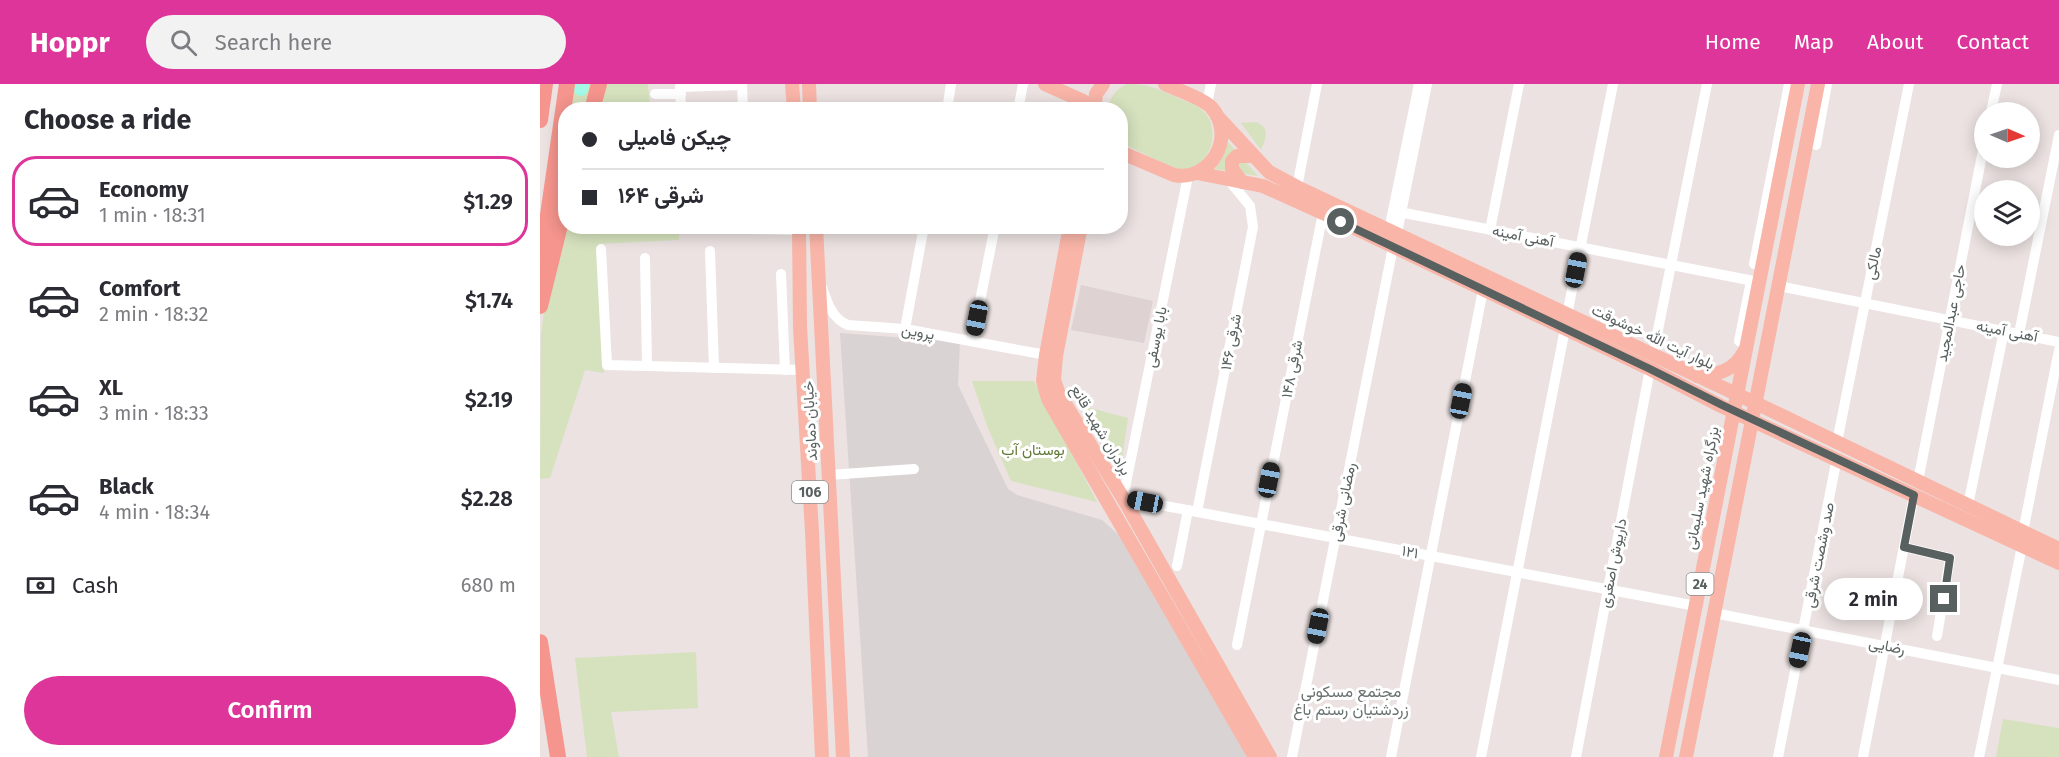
<!DOCTYPE html>
<html lang="en">
<head>
<meta charset="utf-8">
<style>
  body { margin:0; font-family:"Fira Sans",Vazirmatn,sans-serif; background:#f2f2f3; color:#2b2b33; height:100vh; display:flex; flex-direction:column; font-size:22px; white-space:nowrap }
  * { box-sizing:border-box; margin:0 }
  p { font-size:20px; color:#7c7c81 }
  .icon { flex:none; width:33px; height:33px; fill:none; stroke:currentColor; stroke-width:2; stroke-linecap:round; stroke-linejoin:round }
  .map { position:relative; flex:1; overflow:hidden }
  .panel { display:flex; flex-direction:column; background:#fff; width:540px }
  .panel>* { flex:none }
  .banner { position:absolute; left:18px; top:18px; width:570px; height:132px; border-radius:24px; box-shadow:0 3px 15px #0003; display:grid; align-content:center; height:132px; padding:0 24px; background:#fff }
  .needle { width:39px; rotate:92deg }
  .tools { position:absolute; left:1434px; top:18px; display:grid; gap:12px }
  .tools a { display:grid; place-items:center; width:66px; height:66px; border-radius:50%; background:#fff; box-shadow:0 3px 15px #0003; font-size:30px }
  .end { position:absolute; width:27px; height:27px; margin:-14px; border:8px solid #596160; background:#fff; box-shadow:0 0 0 3px #fff }
  .from { border-radius:50% }
  .bubble { position:absolute; height:42px; border-radius:21px; background:#fff; box-shadow:0 3px 15px #0003; font-size:20px; font-weight:600; line-height:42px; text-align:center }
  .car { position:absolute; width:18px; height:36px; margin:-18px -9px; border-radius:8px; box-shadow:0 0 4px 2px #0007; background:linear-gradient(#222 24%,#8ab4d8 0 40%,#222 0 76%,#8ab4d8 0 86%,#222 0) }
  .banner b { display:flex; align-items:center; gap:21px; height:57px; font-size:22px }
  .banner b+b { border-top:2px solid #e1e1e2 }
  .banner i { width:15px; height:15px; background:#2b2b33 }
  ul { padding:0; list-style:none }
  li { display:flex; align-items:center; gap:18px; height:90px; margin:0 12px 9px; padding:0 12px; border:3px solid transparent; border-radius:24px }
  li div { flex:1 }
  li b { display:block; font-size:22px }
  li em { font-style:normal; font-weight:600 }
  li.on { border-color:#dd3599 }
  li>.icon { width:54px; height:54px; stroke-width:1.5 }
  h2 { padding:0 24px; font-size:27px; line-height:72px }
  .pay { display:flex; align-items:center; gap:15px; height:66px; padding:0 24px; font-size:22px }
  .pay p { margin-inline-start:auto }
  .button { display:flex; gap:12px; margin-top:auto; padding:12px 24px }
  .button a { flex:1; height:69px; border-radius:36px; background:#dd3599; color:#fff; font-size:24px; font-weight:600; line-height:69px; text-align:center }
  header { display:flex; align-items:center; gap:36px; box-sizing:border-box; height:84px; padding:0 30px; background:#dd3599; color:#fff }
  header strong { font-size:28px }
  nav { display:flex; gap:33px; margin-inline-start:auto; font-size:21px }
  .search { width:420px; height:54px; background:#f2f2f3; display:flex; align-items:center; gap:15px; box-sizing:border-box; padding:0 21px; border-radius:33px; color:#7c7c81; font-size:22px }
  main { display:flex; flex:1; min-height:0 }
  .map>svg:first-child { display:block }
  .industrial { fill:#dad3d3 }
  .education { fill:#ded3d2 }
  .green { fill:#d6e2be }
  .lines { fill:none; stroke-linecap:round; stroke-linejoin:round }
  .river { stroke:#a3f9e5; stroke-width:14 }
  .minor { stroke:#fff; stroke-width:10 }
  .major { stroke:#f9b5a8; stroke-width:14 }
  .highway { stroke:#f5958d; stroke-width:16 }
  .route { stroke:#596160; stroke-width:8 }
  .labels { text-anchor:middle; dominant-baseline:central; stroke-width:6; stroke-linejoin:round; paint-order:stroke }
  .shield { fill:#fff; stroke:#8b9090; stroke-width:1.5 }
  .shield-label { font-size:14px; font-weight:bold; fill:#596160 }
  .street-label { font-size:15px; fill:#596160; stroke:#fff }
  .park-label { font-size:15px; fill:#617a37; stroke:#fff }
  .neighbourhood-label { font-size:16px; fill:#6a7371; stroke:#fff }
</style>
</head>
<body>
<header>
<strong>Hoppr</strong>
<div class="search"><svg class="icon" aria-label="search" viewBox="0 0 24 24"><circle cx="10" cy="10" r="6"/><path d="M15 15l6 6"/></svg>Search here</div>
<nav><a>Home</a><a>Map</a><a>About</a><a>Contact</a></nav>
</header>
<main>
<section class="panel">
<h2>Choose a ride</h2>
<ul>
<li class="on"><svg class="icon" aria-label="car" viewBox="0 0 24 24"><path d="M5 17H2v-5l4-1 3-4h7l3 4 3 1v5h-3M9 17h6M6 11h13"/><circle cx="7" cy="17" r="2"/><circle cx="17" cy="17" r="2"/></svg><div><b>Economy</b><p>1 min · 18:31</p></div><em>$1.29</em></li>
<li><svg class="icon" aria-label="car" viewBox="0 0 24 24"><path d="M5 17H2v-5l4-1 3-4h7l3 4 3 1v5h-3M9 17h6M6 11h13"/><circle cx="7" cy="17" r="2"/><circle cx="17" cy="17" r="2"/></svg><div><b>Comfort</b><p>2 min · 18:32</p></div><em>$1.74</em></li>
<li><svg class="icon" aria-label="car" viewBox="0 0 24 24"><path d="M5 17H2v-5l4-1 3-4h7l3 4 3 1v5h-3M9 17h6M6 11h13"/><circle cx="7" cy="17" r="2"/><circle cx="17" cy="17" r="2"/></svg><div><b>XL</b><p>3 min · 18:33</p></div><em>$2.19</em></li>
<li><svg class="icon" aria-label="car" viewBox="0 0 24 24"><path d="M5 17H2v-5l4-1 3-4h7l3 4 3 1v5h-3M9 17h6M6 11h13"/><circle cx="7" cy="17" r="2"/><circle cx="17" cy="17" r="2"/></svg><div><b>Black</b><p>4 min · 18:34</p></div><em>$2.28</em></li>
</ul>
<div class="pay"><svg class="icon" aria-label="cash" viewBox="0 0 24 24"><path d="M3 7h18v10H3z"/><circle cx="12" cy="12" r="2"/></svg>Cash<p>680 m</p></div>
<div class="button"><a>Confirm</a></div>
</section>
<div class="map">
<svg width="1519" height="673" viewBox="0 0 1519 673">
  <rect width="100%" height="100%" fill="#ebe2e1"/>
  <path class="industrial" d="M300,249L420,258L418,301L468,405L477,411L562,436L583,455L708,673H328Z"/>
  <path class="education" d="M541,201L613,217L604,259L531,246Z"/>
  <g class="green">
    <path d="M35,0H56L49,25L31,26Z"/>
    <path d="M62,0H108L110,25L55,26Z"/>
    <path d="M587,0C610,0 615,4 636,13C643,17 654,19 661,25C684,43 671,88 639,85C632,84 587,62 581,58L580,26H567C570,13 576,5 587,0Z"/>
    <path d="M716,38C730,44 726,54 721,66L701,39Z"/>
    <path d="M688,58L718,92L675,85L683,73Z"/>
    <path d="M26,142L139,143V156L59,160L64,289L45,286L10,394L0,395L1,251L4,227Z"/>
    <path d="M432,297H494L557,418L471,397L447,342Z"/>
    <path d="M539,321L588,334L580,388Z"/>
    <path d="M156,568L158,624L71,628L79,673H47L35,574Z"/>
    <path d="M1463,635L1519,644V673H1456Z"/>
  </g>
  <g class="lines">
    <path class="river" d="M41,5L42,0"/>
    <g class="minor">
      <path d="M202,0L203,26"/>
      <path d="M140,3L202,1"/>
      <path d="M140,3L141,26"/>
      <path d="M115,10H141"/>
      <path d="M667,20L671,0"/>
      <path d="M407,26L411,0"/>
      <path d="M478,26L483,0"/>
      <path d="M1451,28L1457,0"/>
      <path d="M1276,61L1287,0"/>
      <path d="M757,103L777,0"/>
      <path d="M854,127L1219,198"/>
      <path d="M147,142L148,144L259,146"/>
      <path d="M849,146L879,0"/>
      <path d="M950,146L979,0"/>
      <path d="M857,149L887,0"/>
      <path d="M61,165L67,281L263,286"/>
      <path d="M170,167L174,284"/>
      <path d="M105,174L107,282"/>
      <path d="M1214,180L1249,0"/>
      <path d="M241,190L245,286"/>
      <path d="M1238,202L1519,258"/>
      <path d="M282,203C287,218 292,235 308,241L365,245L506,271"/>
      <path d="M1027,231L1073,0"/>
      <path d="M365,245L384,142"/>
      <path d="M1479,250L1519,51"/>
      <path d="M432,257L455,142"/>
      <path d="M1199,257L1211,197"/>
      <path d="M1113,271L1167,0"/>
      <path d="M1297,358L1369,0"/>
      <path d="M289,391L374,385"/>
      <path d="M1378,397L1444,61"/>
      <path d="M583,414L1156,522"/>
      <path d="M583,414L648,92"/>
      <path d="M1428,421L1464,247"/>
      <path d="M657,428L713,143L710,122L688,95"/>
      <path d="M1483,448L1519,266"/>
      <path d="M1364,463L1410,474L1397,552"/>
      <path d="M637,482L648,426"/>
      <path d="M1174,529L1519,596"/>
      <path d="M697,561L783,129"/>
      <path d="M752,673L853,163"/>
      <path d="M851,673L943,206"/>
      <path d="M941,673L1025,245"/>
      <path d="M1036,673L1110,285"/>
      <path d="M1238,673L1297,374"/>
      <path d="M1323,673L1374,411"/>
      <path d="M1439,673L1482,462"/>
    </g>
    <g class="major">
      <path d="M252,0L254,26"/>
      <path d="M269,0L270,26"/>
      <path d="M505,0L543,17L553,26"/>
      <path d="M554,26L556,10L563,0"/>
      <path d="M677,32L729,88L757,103L1226,324L1519,465"/>
      <path d="M580,68L634,91C671,98 697,52 671,23C662,14 637,6 625,0"/>
      <path d="M657,89L723,102L783,129L1110,285L1181,322L1519,479"/>
      <path d="M702,98L692,85V77L697,72H713"/>
      <path d="M259,142L260,243L272,448L282,673"/>
      <path d="M276,142L303,673"/>
      <path d="M530,142L506,271L503,297L508,315L715,673"/>
      <path d="M541,142L516,272L514,296L519,310L583,414L730,673"/>
      <path d="M1157,292C1176,292 1195,286 1204,268"/>
      <path d="M1126,673L1258,0"/>
      <path d="M1146,673L1278,0"/>
    </g>
    <g class="highway">
      <path d="M52,26L59,0"/>
      <path d="M0,36L5,0"/>
      <path d="M0,186L27,0"/>
      <path d="M0,222L26,117"/>
      <path d="M0,558L18,673"/>
    </g>
  </g>
  <g class="lines">
    <path class="route" d="M801,138L1110,285L1182,321L1374,411L1364,463L1410,474L1404,515"/>
  </g>
  <g class="labels">
    <g class="shield">
      <rect x="252" y="397" width="36" height="22" rx="4.5"/>
      <rect x="1146.5" y="489" width="27" height="22" rx="4.5"/>
    </g>
    <g class="shield-label">
      <text x="270" y="408">106</text>
      <text x="1160" y="500">24</text>
    </g>
    <g class="street-label">
      <text transform="translate(983 152) rotate(11)">آهنی آمینه</text>
      <text transform="translate(1333 179) rotate(-78)">مالکی</text>
      <text transform="translate(1411 229) rotate(-79)">حاجی عبدالمجید</text>
      <text transform="translate(1467 247) rotate(11)">آهنی آمینه</text>
      <text transform="translate(378 248) rotate(9)">پروین</text>
      <text transform="translate(616 253) rotate(-79)">بابا یوسفی</text>
      <text transform="translate(1113 253) rotate(25)">بلوار آیت الله خوشوقت</text>
      <text transform="translate(691 258) rotate(-79)">۱۴۶ شرقی</text>
      <text transform="translate(752 285) rotate(-79)">۱۴۸ شرقی</text>
      <text transform="translate(270 337) rotate(-93)">خیابان دماوند</text>
      <text transform="translate(561 346) rotate(59)">برادران شهید قانع</text>
      <text transform="translate(1162 404) rotate(-79)">بزرگراه شهید سلیمانی</text>
      <text transform="translate(803 418) rotate(-79)">رمضانی شرقی</text>
      <text transform="translate(870 468) rotate(11)">۱۲۱</text>
      <text transform="translate(1279 471) rotate(-79)">صد وشصت شرقی</text>
      <text transform="translate(1073 479) rotate(-79)">داریوش اصغری</text>
      <text transform="translate(1347 562) rotate(11)">رضایی</text>
    </g>
    <g class="park-label">
      <text x="493" y="366">بوستان آب</text>
    </g>
    <g class="neighbourhood-label">
      <text x="811" y="607">مجتمع مسکونی<tspan x="811" dy="18">زردشتیان رستم باغ</tspan></text>
    </g>
  </g>
</svg>
<div class="tools">
<a><svg class="needle" viewBox="-14 -14 28 28"><path d="M0-13l5 13h-10z" fill="#e53935"/><path d="M0 13l5-13h-10z" fill="#7c7c81"/></svg></a>
<a><svg class="icon" aria-label="layers" viewBox="0 0 24 24"><path d="M12 4l9 5-9 5-9-5zM3 14l9 5 9-5"/></svg></a>
</div>
<i class="end from" style="left:801px;top:138px"></i>
<i class="end" style="left:1404px;top:515px"></i>
<div class="bubble" style="left:1284px;top:494px;width:99px">2 min</div>
<i class="car" style="left:1036px;top:186px;rotate:11deg"></i>
<i class="car" style="left:437px;top:234px;rotate:191deg"></i>
<i class="car" style="left:921px;top:317px;rotate:11deg"></i>
<i class="car" style="left:729px;top:396px;rotate:11deg"></i>
<i class="car" style="left:605px;top:418px;rotate:281deg"></i>
<i class="car" style="left:778px;top:542px;rotate:191deg"></i>
<i class="car" style="left:1260px;top:566px;rotate:192deg"></i>
<div class="banner">
<b><i class="from"></i>چیکن فامیلی</b>
<b><i></i>۱۶۴ شرقی</b>
</div>
</div>
</main>
</body>
</html>
